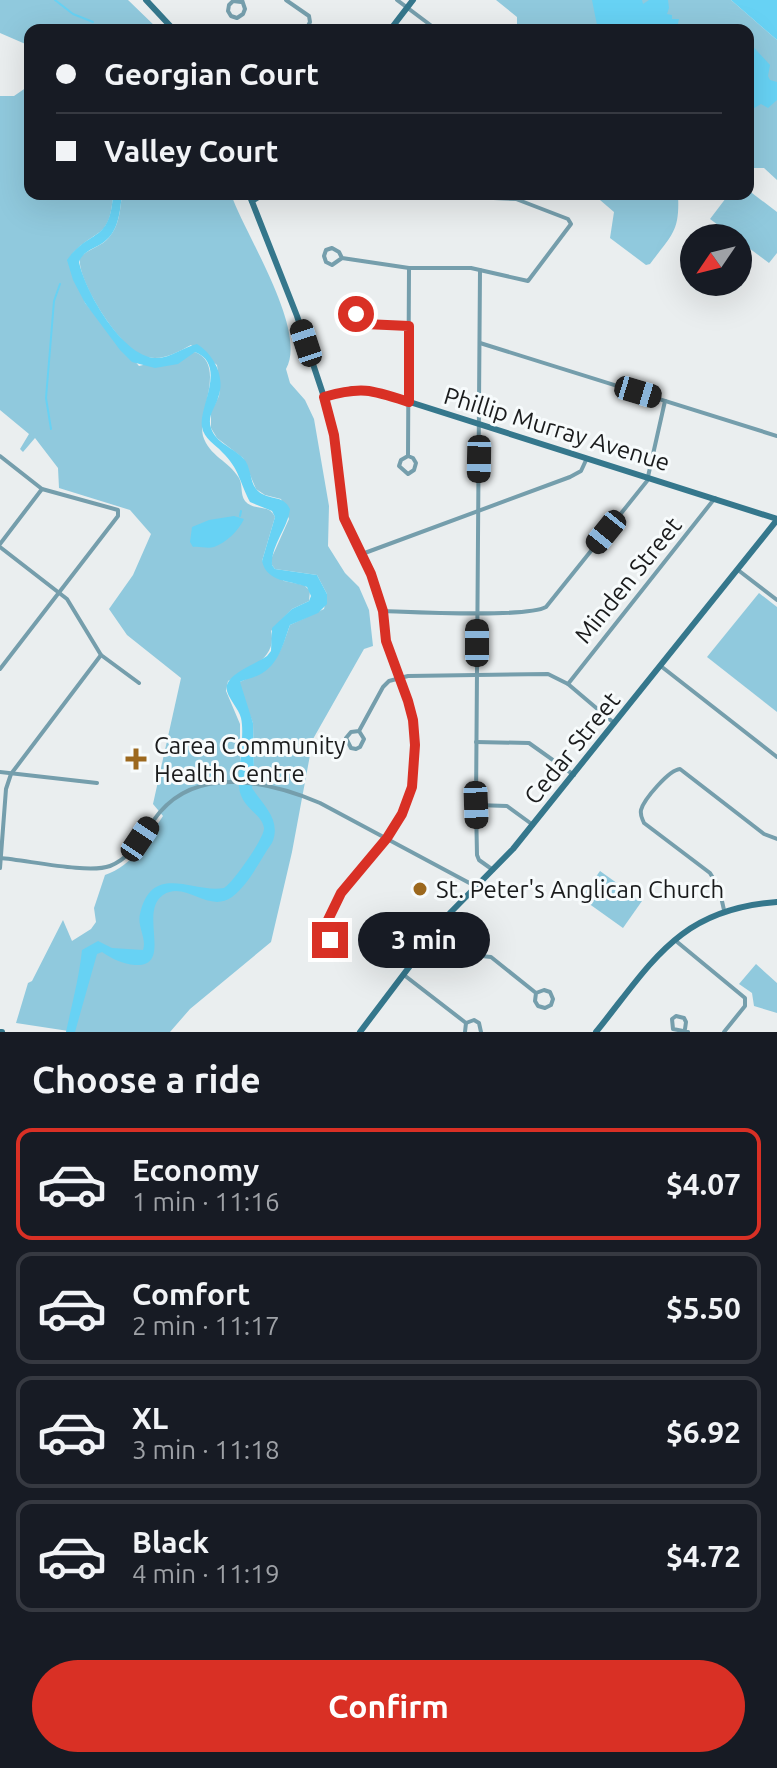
<!DOCTYPE html>
<html lang="en">
<head>
<meta charset="utf-8">
<style>
  body { margin:0; font-family:Ubuntu,sans-serif; background:#20242c; color:#f1f3f6; height:100vh; display:flex; flex-direction:column; font-size:30px; white-space:nowrap }
  * { box-sizing:border-box; margin:0 }
  p { font-size:26px; color:#9ea1a6 }
  .icon { flex:none; width:44px; height:44px; fill:none; stroke:currentColor; stroke-width:2; stroke-linecap:round; stroke-linejoin:round }
  .map { position:relative; height:1032px; overflow:hidden }
  .side { display:flex; flex-direction:column; background:#171b24; flex:1 }
  .side>* { flex:none }
  .top-card { position:absolute; left:24px; top:24px; width:730px; height:176px; border-radius:16px; box-shadow:0 8px 32px #0002; display:grid; align-content:center; height:176px; padding:0 32px; background:#171b24 }
  .needle { width:52px; rotate:235deg }
  .controls { position:absolute; left:680px; top:224px; display:grid; gap:16px }
  .controls a { display:grid; place-items:center; width:72px; height:72px; border-radius:50%; background:#171b24; box-shadow:0 8px 32px #0002; font-size:40px }
  .end { position:absolute; width:36px; height:36px; margin:-18px; border:10px solid #d93025; background:#fff; box-shadow:0 0 0 4px #fff }
  .from { border-radius:50% }
  .bubble { position:absolute; height:56px; border-radius:28px; background:#171b24; box-shadow:0 8px 32px #0002; font-size:26px; font-weight:700; line-height:56px; text-align:center }
  .car { position:absolute; width:24px; height:48px; margin:-24px -12px; border-radius:10px; box-shadow:0 0 6px 2px #0007; background:linear-gradient(#222 24%,#8ab4d8 0 40%,#222 0 76%,#8ab4d8 0 86%,#222 0) }
  .top-card b { display:flex; align-items:center; gap:28px; height:76px; font-size:30px }
  .top-card b+b { border-top:2px solid #363941 }
  .top-card i { width:20px; height:20px; background:#f1f3f6 }
  ul { padding:0; list-style:none }
  li { display:flex; align-items:center; gap:24px; height:112px; margin:0 16px 12px; padding:0 16px; border:4px solid #363941; border-radius:16px }
  li div { flex:1 }
  li b { display:block; font-size:30px }
  li em { font-style:normal; font-weight:700 }
  li.active { border-color:#d93025 }
  li>.icon { width:72px; height:72px; stroke-width:1.5 }
  h2 { padding:0 32px; font-size:36px; line-height:96px }
  .button { display:flex; gap:16px; margin-top:auto; padding:16px 32px }
  .button a { flex:1; height:92px; border-radius:48px; background:#d93025; color:#fff; font-size:32px; font-weight:700; line-height:92px; text-align:center }
  .map>svg:first-child { display:block }
  .green { fill:#90c9dd }
  .water { fill:#67d2f4 }
  .lines { fill:none; stroke-linecap:round; stroke-linejoin:round }
  .stream { stroke:#67d2f4; stroke-width:2 }
  .street { stroke:#759eac; stroke-width:4 }
  .secondary { stroke:#35778c; stroke-width:6 }
  .route { stroke:#d93025; stroke-width:10 }
  .poi-dot { fill:#9c681e; stroke:#f7fbfc; stroke-width:3 }
  .labels { text-anchor:middle; dominant-baseline:central; stroke-width:6; stroke-linejoin:round; paint-order:stroke }
  .street-label { font-size:24px; fill:#1a1b1c; stroke:#f7fbfc }
  .poi-label { font-size:24px; fill:#1a1b1c; stroke:#f7fbfc; text-anchor:start }
</style>
</head>
<body>
<div class="map">
<svg width="777" height="1032" viewBox="0 0 777 1032">
  <rect width="100%" height="100%" fill="#eaeeef"/>
  <g class="green">
    <path d="M0,0H128L159,30H30V46L0,33Z"/>
    <path d="M496,0H731L777,40V180L764,168H748V30H517V17Z"/>
    <path d="M30,85V194H113C110,240 97,227 72,254L85,303L139,366L195,352C227,365 197,413 203,436C209,456 229,461 239,478C243,485 240,494 245,501C255,512 269,503 275,517L262,561L284,581L304,585L310,591L309,601L292,609L271,631C278,658 248,669 228,681L226,691L240,724V775L254,771L253,723L240,690V682C277,663 276,664 290,625L324,609L327,594L317,575L275,569L272,565V557L289,519L281,499L265,495L256,489L243,458L217,438L211,428V412L219,396L220,387L217,365L191,345C176,353 161,362 143,356C121,349 76,280 80,257C87,251 95,248 103,243C119,231 120,212 122,194H231C245,235 308,330 286,369L290,383L305,400L314,419L329,506L328,546L345,573L359,587L369,610L373,646L364,649L313,739L292,852L271,942L190,1009L170,1032H75L16,1023L28,983L32,981L63,920L72,941L91,929L96,922L94,908L105,875C133,866 148,838 163,816L153,804L181,678L127,635L109,609L133,575L151,534L130,510L59,488L58,468L35,438L23,452L20,449L29,434L0,410V96H14Z"/>
    <path d="M748,190L777,212V253L769,263L710,219L729,194H748Z"/>
    <path d="M593,194H678C680,232 672,234 650,264L646,265L610,238L614,212Z"/>
    <path d="M759,593L777,607V712L707,657Z"/>
    <path d="M600,871L642,901L623,928L581,898Z"/>
    <path d="M756,964L777,983V1013L754,1006L752,993L739,984Z"/>
  </g>
  <g class="water">
    <path d="M592,0H642L643,4L649,0H668L669,8L667,14L672,15V19H679L677,28L679,30H602L597,25Z"/>
    <path d="M731,0H777V40Z"/>
    <path d="M748,41L770,65L768,76L770,80L777,82V100L768,108L761,104L751,110L748,121Z"/>
    <path d="M113,194H122C120,211 119,231 104,242C94,249 83,251 79,262C85,291 122,356 155,358C170,359 183,347 197,344C214,355 226,377 218,398C215,408 207,416 211,428C216,443 232,447 243,458C252,467 249,483 258,491C269,501 283,494 290,509C288,528 271,545 272,565L275,569L317,575L327,594V604L318,613L290,625C283,644 279,665 259,675C253,678 246,679 240,682L253,723L254,771L252,788C263,805 282,820 272,843C259,861 250,883 232,897C208,914 186,880 163,895C138,912 174,967 135,965C123,964 112,959 102,952L97,954L75,1032H66C72,1004 79,978 82,950L98,941L112,948L143,950C147,938 137,927 140,914C152,861 194,894 224,888C233,883 265,837 264,828C262,813 240,808 239,786C238,767 245,735 241,718C239,708 224,695 227,685C231,672 256,664 267,656L271,651L272,628L292,609L309,601L311,596L307,587C290,580 267,583 262,561L275,517L272,511L250,502C240,483 239,468 222,452C215,444 204,439 202,427C198,408 228,365 195,352L178,364L155,368L132,362L120,350L85,303L73,280L67,260C90,228 110,244 113,194Z"/>
    <path d="M234,516L244,519C239,530 226,543 214,547C207,549 200,546 193,547L190,542L192,527L209,520Z"/>
  </g>
  <g class="lines">
    <g class="stream">
      <path d="M55,0L73,14L93,22"/>
      <path d="M51,429L46,398L54,301L60,284"/>
      <path d="M240,516L241,511"/>
    </g>
    <g class="street">
      <path d="M286,0L309,16L310,22L306,30"/>
      <path d="M397,0L437,30"/>
      <path d="M241,2L233,1L229,5L228,11L231,16L237,18L243,14L245,9L242,0"/>
      <path d="M342,258L332,265L326,262L324,256L326,250L332,248L339,252L342,258L409,268H471L528,281L571,224L568,219L516,199L404,194"/>
      <path d="M480,270L476,805L477,855L479,860L493,870"/>
      <path d="M365,324L360,330L352,331L347,320L356,314L365,324L409,326"/>
      <path d="M480,343L777,436"/>
      <path d="M324,397L334,435L344,518L371,574L383,611L386,641L408,701L415,745L412,787L402,814L387,838L341,893L326,924L316,930V937L321,942L330,940L333,935L326,924"/>
      <path d="M0,456L42,489L118,510V516L0,669"/>
      <path d="M408,456L413,458L416,463L414,470L408,474L399,466L401,460L408,456L409,268"/>
      <path d="M0,544L42,489"/>
      <path d="M0,547L67,599L101,655L139,683"/>
      <path d="M362,554L570,477L581,471L587,458"/>
      <path d="M738,570L777,600"/>
      <path d="M383,611C413,612 526,618 546,607L647,481L665,401"/>
      <path d="M662,667L777,757"/>
      <path d="M568,684L715,498"/>
      <path d="M359,731L364,739L360,747L356,749L351,748L346,738L351,732L359,731L383,687L389,681L408,676L548,674L568,684L614,723"/>
      <path d="M476,742L529,743L574,775"/>
      <path d="M0,772L97,783"/>
      <path d="M476,805L507,806L533,825"/>
      <path d="M0,858C27,860 88,874 110,866C134,857 144,831 160,812C200,765 270,782 320,803L475,886"/>
      <path d="M0,868L6,789L11,774L101,655"/>
      <path d="M724,910L719,888L710,873L644,823C642,818 640,816 641,810C644,799 669,770 680,769L764,834L777,839"/>
      <path d="M439,930L472,955L491,957L536,993L535,1001L538,1006L545,1008L551,1005L553,999L550,992L544,990L536,993"/>
      <path d="M676,941L745,998V1006L724,1032"/>
      <path d="M404,975L466,1023L474,1020L479,1023L481,1032"/>
      <path d="M685,1029L686,1022L684,1018L676,1016L672,1019L673,1029L688,1032"/>
      <path d="M465,1032L466,1023"/>
    </g>
    <g class="secondary">
      <path d="M146,0L174,30"/>
      <path d="M390,30L413,0"/>
      <path d="M249,194L297,316L324,397L353,389L372,390L777,519"/>
      <path d="M252,201L263,194"/>
      <path d="M0,1032H2"/>
      <path d="M360,1032L450,913L513,849L777,520"/>
      <path d="M596,1032C652,963 678,909 777,902"/>
    </g>
  </g>
  <g class="lines">
    <path class="route" d="M330,940L332,932L326,924L341,893L387,838L402,814L412,787L415,745L413,720L408,701L386,641L383,611L371,574L344,518L334,435L324,397C362,386 372,390 409,402V326L365,324L361,316L356,314"/>
  </g>
  <g class="poi-dot">
    <path d="M132 747h8v8h8v8h-8v8h-8v-8h-8v-8h8z"/>
    <circle cx="420" cy="889" r="8"/>
  </g>
  <g class="labels">
    <g class="street-label">
      <text transform="translate(557 429) rotate(17)">Phillip Murray Avenue</text>
      <text transform="translate(628 580) rotate(-51)">Minden Street</text>
      <text transform="translate(572 748) rotate(-51)">Cedar Street</text>
    </g>
    <g class="poi-label">
      <text x="154" y="745">Carea Community<tspan x="154" dy="28">Health Centre</tspan></text>
      <text x="436" y="889">St. Peter's Anglican Church</text>
    </g>
  </g>
</svg>
<div class="controls">
<a><svg class="needle" viewBox="-14 -14 28 28"><path d="M0-13l5 13h-10z" fill="#e53935"/><path d="M0 13l5-13h-10z" fill="#9ea1a6"/></svg></a>
</div>
<i class="end from" style="left:356px;top:314px"></i>
<i class="end" style="left:330px;top:940px"></i>
<div class="bubble" style="left:358px;top:912px;width:132px">3 min</div>
<i class="car" style="left:306px;top:343px;rotate:342deg"></i>
<i class="car" style="left:638px;top:392px;rotate:107deg"></i>
<i class="car" style="left:479px;top:459px;rotate:181deg"></i>
<i class="car" style="left:606px;top:532px;rotate:219deg"></i>
<i class="car" style="left:477px;top:643px;rotate:0deg"></i>
<i class="car" style="left:476px;top:805px;rotate:178deg"></i>
<i class="car" style="left:140px;top:839px;rotate:34deg"></i>
<div class="top-card">
<b><i class="from"></i>Georgian Court</b>
<b><i></i>Valley Court</b>
</div>
</div>
<section class="side">
<h2>Choose a ride</h2>
<ul>
<li class="active"><svg class="icon" aria-label="car" viewBox="0 0 24 24"><path d="M5 17H2v-5l4-1 3-4h7l3 4 3 1v5h-3M9 17h6M6 11h13"/><circle cx="7" cy="17" r="2"/><circle cx="17" cy="17" r="2"/></svg><div><b>Economy</b><p>1 min · 11:16</p></div><em>$4.07</em></li>
<li><svg class="icon" aria-label="car" viewBox="0 0 24 24"><path d="M5 17H2v-5l4-1 3-4h7l3 4 3 1v5h-3M9 17h6M6 11h13"/><circle cx="7" cy="17" r="2"/><circle cx="17" cy="17" r="2"/></svg><div><b>Comfort</b><p>2 min · 11:17</p></div><em>$5.50</em></li>
<li><svg class="icon" aria-label="car" viewBox="0 0 24 24"><path d="M5 17H2v-5l4-1 3-4h7l3 4 3 1v5h-3M9 17h6M6 11h13"/><circle cx="7" cy="17" r="2"/><circle cx="17" cy="17" r="2"/></svg><div><b>XL</b><p>3 min · 11:18</p></div><em>$6.92</em></li>
<li><svg class="icon" aria-label="car" viewBox="0 0 24 24"><path d="M5 17H2v-5l4-1 3-4h7l3 4 3 1v5h-3M9 17h6M6 11h13"/><circle cx="7" cy="17" r="2"/><circle cx="17" cy="17" r="2"/></svg><div><b>Black</b><p>4 min · 11:19</p></div><em>$4.72</em></li>
</ul>
<div class="button"><a>Confirm</a></div>
</section>
</body>
</html>
